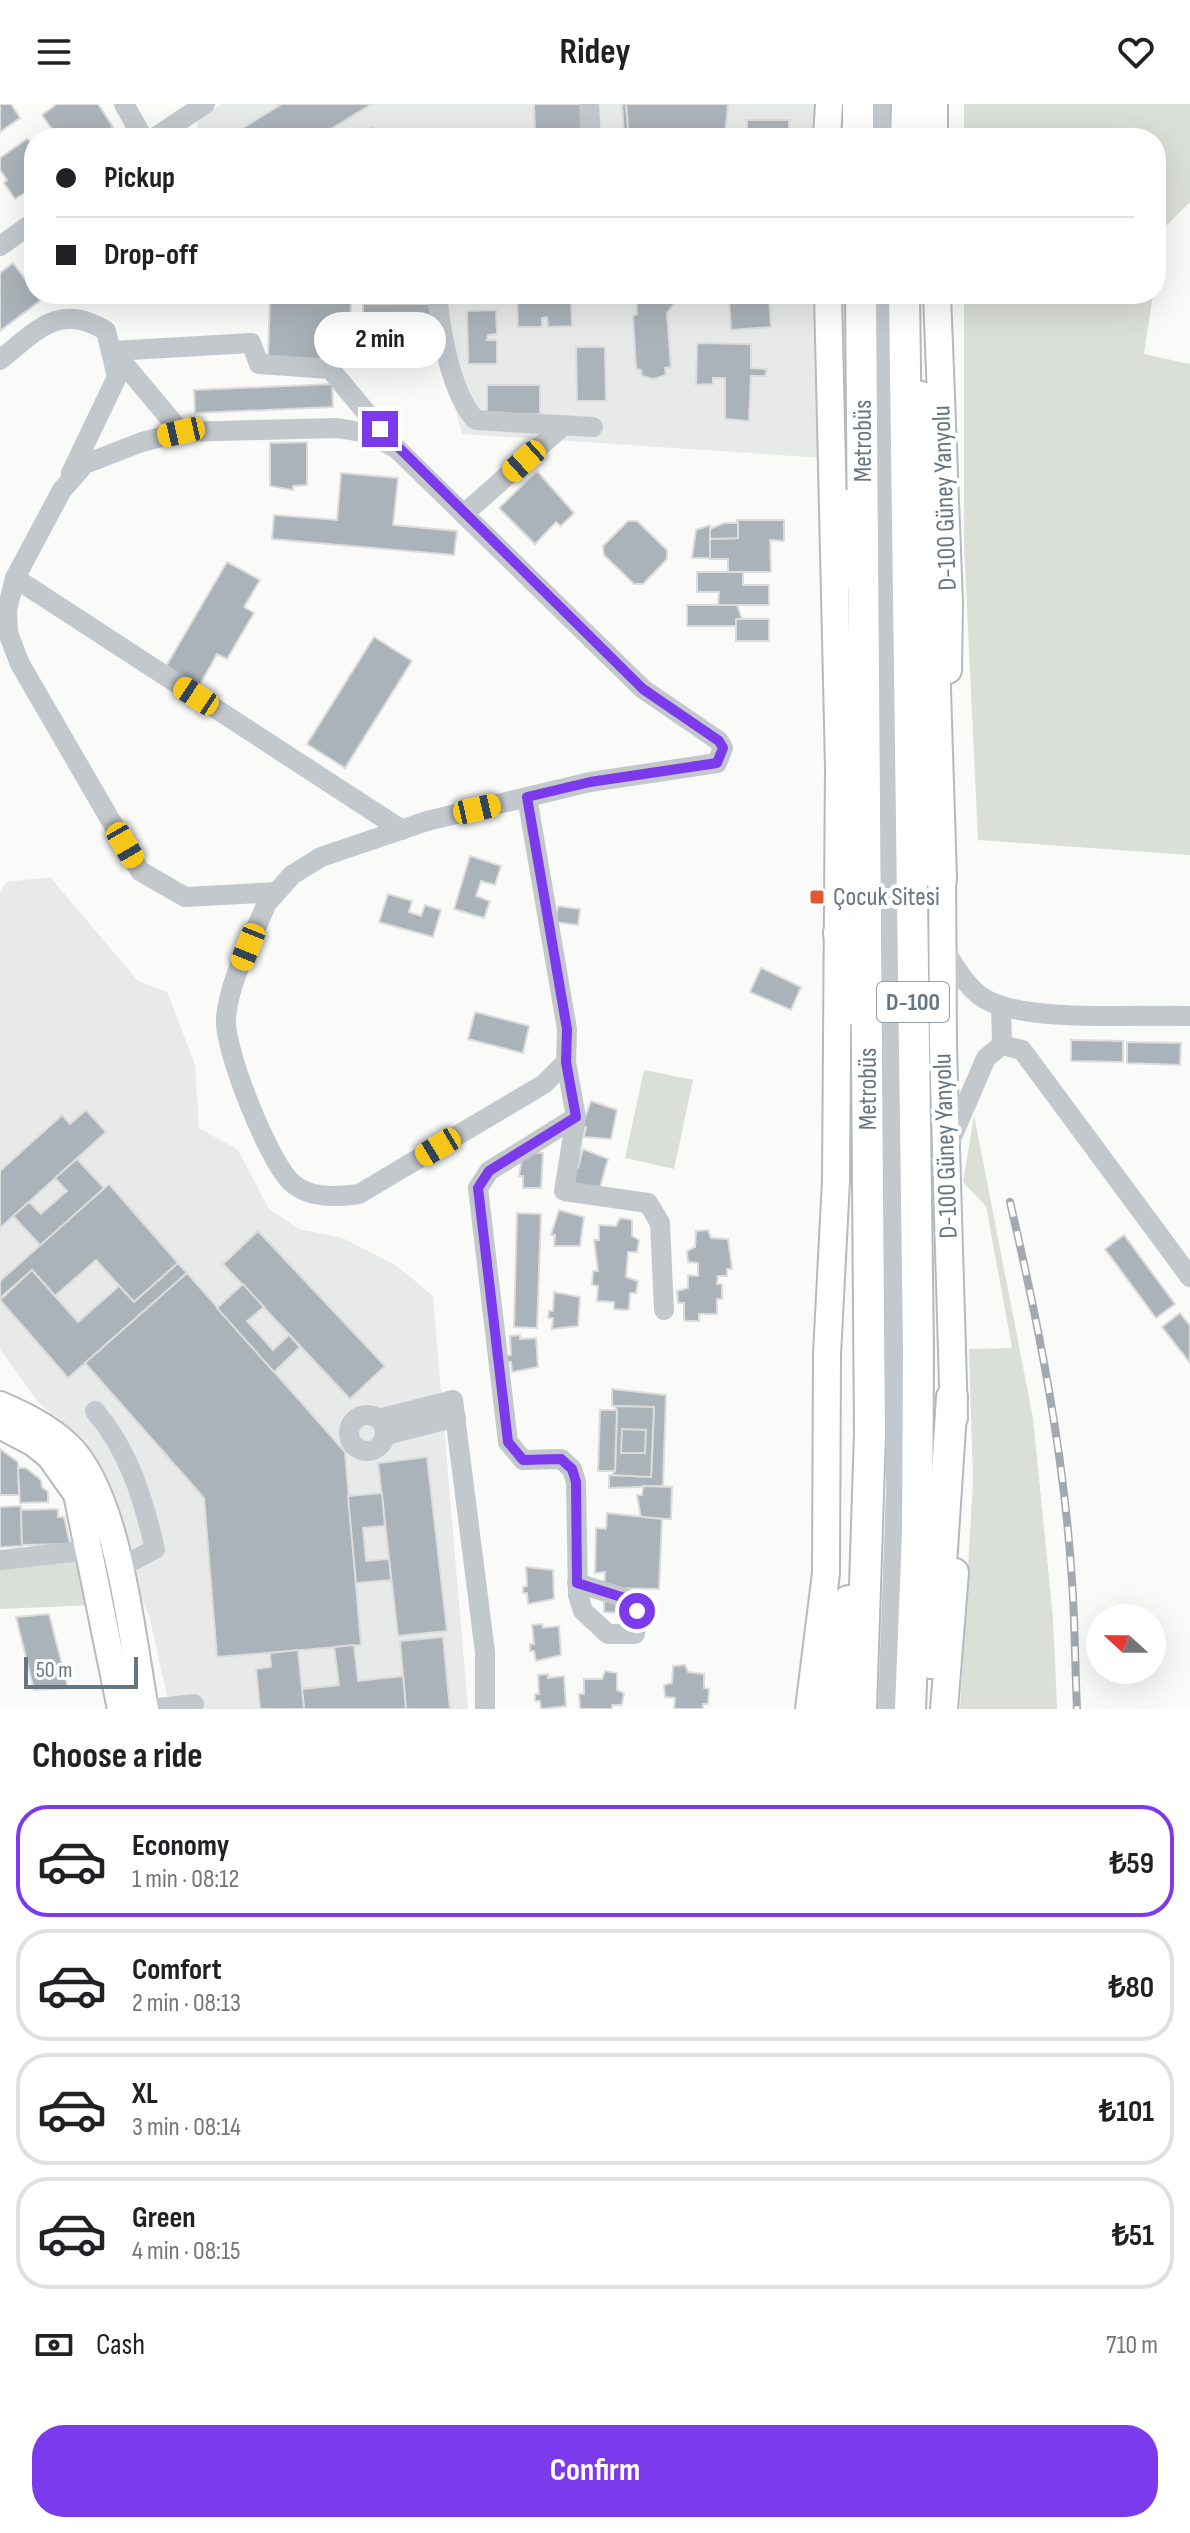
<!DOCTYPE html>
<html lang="en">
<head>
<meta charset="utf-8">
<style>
  body { margin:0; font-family:"Sofia Sans Condensed",sans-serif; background:#f6f6f6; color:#202124; height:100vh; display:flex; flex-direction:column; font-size:30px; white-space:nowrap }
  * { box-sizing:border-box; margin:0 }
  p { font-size:26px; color:#757577 }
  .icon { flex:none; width:44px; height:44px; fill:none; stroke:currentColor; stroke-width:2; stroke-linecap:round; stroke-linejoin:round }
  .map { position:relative; height:1605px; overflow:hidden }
  .details { display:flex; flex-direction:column; background:#fff; flex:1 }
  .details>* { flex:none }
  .banner { position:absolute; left:24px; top:24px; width:1142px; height:176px; border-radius:32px; box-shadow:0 8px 32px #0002; display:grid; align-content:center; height:176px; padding:0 32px; background:#fff }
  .needle { width:52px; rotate:291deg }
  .fabs { position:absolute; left:1086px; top:1500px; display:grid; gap:16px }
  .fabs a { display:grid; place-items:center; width:80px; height:80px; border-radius:50%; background:#fff; box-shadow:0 8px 32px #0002; font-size:40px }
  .scale { position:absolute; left:24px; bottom:20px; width:114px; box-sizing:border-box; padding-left:8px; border:4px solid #657683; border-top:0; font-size:22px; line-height:28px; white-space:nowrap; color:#657683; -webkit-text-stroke:6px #fff; paint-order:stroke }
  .end { position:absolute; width:36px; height:36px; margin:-18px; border:10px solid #7c3aed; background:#fff; box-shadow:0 0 0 4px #fff }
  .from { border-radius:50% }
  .bubble { position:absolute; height:56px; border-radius:28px; background:#fff; box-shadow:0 8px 32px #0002; font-size:26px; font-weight:700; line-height:56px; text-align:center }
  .car { position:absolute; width:24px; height:48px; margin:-24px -12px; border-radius:10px; box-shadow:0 0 6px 2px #0007; background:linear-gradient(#f5c518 24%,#345 0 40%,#f5c518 0 76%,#345 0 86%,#f5c518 0) }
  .banner b { display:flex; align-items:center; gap:28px; height:76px; font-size:30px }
  .banner b+b { border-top:2px solid #e0e0e0 }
  .banner i { width:20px; height:20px; background:#202124 }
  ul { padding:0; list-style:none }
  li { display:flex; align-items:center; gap:24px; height:112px; margin:0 16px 12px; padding:0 16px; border:4px solid #e0e0e0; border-radius:32px }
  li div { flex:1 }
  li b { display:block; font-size:30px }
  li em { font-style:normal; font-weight:700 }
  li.active { border-color:#7c3aed }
  li>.icon { width:72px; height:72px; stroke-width:1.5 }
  h2 { padding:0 32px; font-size:36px; line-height:96px }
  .pay { display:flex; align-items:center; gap:20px; height:88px; padding:0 32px; font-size:30px }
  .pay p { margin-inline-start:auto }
  .primary-button { display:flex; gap:16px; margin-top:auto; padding:16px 32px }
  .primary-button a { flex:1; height:92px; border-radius:32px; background:#7c3aed; color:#fff; font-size:32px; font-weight:700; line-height:92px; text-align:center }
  header { display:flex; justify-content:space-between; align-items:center; height:104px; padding:0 32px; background:#fff; font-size:36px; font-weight:700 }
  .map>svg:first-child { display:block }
  .built { fill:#e8e9e9 }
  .green { fill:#dadfd7 }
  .building { fill:#aab3b9; stroke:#dcdcda; stroke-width:2 }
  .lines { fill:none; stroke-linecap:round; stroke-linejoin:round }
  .major-casing { stroke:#b5babe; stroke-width:30 }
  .highway-casing { stroke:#b4b9bd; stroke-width:34 }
  .minor { stroke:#c3c8cc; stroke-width:20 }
  .major { stroke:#fff; stroke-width:26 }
  .highway { stroke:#fff; stroke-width:30 }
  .rail-casing { stroke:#a2aab0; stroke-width:8 }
  .rail { stroke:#fff; stroke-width:5; stroke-dasharray:15; stroke-linecap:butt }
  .route { stroke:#7c3aed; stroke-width:10 }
  .poi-dot { fill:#e4572e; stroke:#fff; stroke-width:3 }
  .labels { text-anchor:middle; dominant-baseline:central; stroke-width:8; stroke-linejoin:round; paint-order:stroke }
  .shield { fill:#fff; stroke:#939fa8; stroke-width:2 }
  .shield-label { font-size:24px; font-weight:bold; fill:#657683 }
  .street-label { font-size:26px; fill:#657683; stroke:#fff }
  .poi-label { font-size:26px; fill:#657683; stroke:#fff; text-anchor:start }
</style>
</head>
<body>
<header><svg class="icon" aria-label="menu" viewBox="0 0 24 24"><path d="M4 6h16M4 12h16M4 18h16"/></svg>Ridey<svg class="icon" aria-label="heart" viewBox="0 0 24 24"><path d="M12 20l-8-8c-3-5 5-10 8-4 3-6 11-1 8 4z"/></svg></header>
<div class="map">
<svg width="1190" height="1605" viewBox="0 0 1190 1605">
  <rect width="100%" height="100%" fill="#fafaf8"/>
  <g class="built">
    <path d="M222,0H581L583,34H198L197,16Z"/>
    <path d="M596,0H822V34H597Z"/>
    <path d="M539,190H823V354L462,330L426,192Z"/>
    <path d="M50,773L138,877L167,888L195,960L199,1024L238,1046L269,1105L299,1125L343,1134L397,1162L433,1192L468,1605H170L149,1511L131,1471L112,1385L85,1340L38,1298L0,1245V789L6,778Z"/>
  </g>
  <g class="green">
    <path d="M964,0H1190V98L1162,126L1156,167V34H964Z"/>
    <path d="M964,190H1153L1144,250L1190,260V751L978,736L964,440Z"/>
    <path d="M644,966L693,976L674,1065L625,1054Z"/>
    <path d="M974,1011L1033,1314L1053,1514L1057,1605H960L973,1377L969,1245L1012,1244L986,1102L963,1078Z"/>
    <path d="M87,1452L93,1501L0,1505V1462Z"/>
  </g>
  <g class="building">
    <path d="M0,0H11L20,14L0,28Z"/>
    <path d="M57,0H98L113,23L97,34H58L42,11Z"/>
    <path d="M282,0H372L316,34H233V30Z"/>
    <path d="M534,0H582V34H535Z"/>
    <path d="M622,0H626L629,34H624Z"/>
    <path d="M626,0H728L725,32L629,34Z"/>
    <rect x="747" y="16" width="42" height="18"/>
    <path d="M373,23L380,34H354Z"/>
    <path d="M27,35L34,39V83L15,95L4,79L7,76L0,66V54Z"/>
    <path d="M13,159L41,196L0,227V169Z"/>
    <path d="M636,190H769V192L675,199L667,209L671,263L665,264L666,271L654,275L642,272L641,266L636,265L633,212L637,210Z"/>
    <path d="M769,192L771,223L731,226L729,195Z"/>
    <path d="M270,193L351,195L350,256L268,254Z"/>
    <path d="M571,193L572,222L548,223L547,213L542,214V223H518L517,194Z"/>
    <path d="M363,200H433L430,244L388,245V235L363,236Z"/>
    <path d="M496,206L497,230L488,231L487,236H497V260H468L467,207Z"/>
    <path d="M697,239L751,240V264L767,265L765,272H751L749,317L725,315V274H713V280L696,281Z"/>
    <path d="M576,243H605L606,297H577Z"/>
    <path d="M332,280L333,303L195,309L194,286Z"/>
    <rect x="487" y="281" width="53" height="29"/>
    <path d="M307,338V381L293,382V386L270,382V339Z"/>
    <path d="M537,367L574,409L561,422L556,418L535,440L499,404Z"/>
    <path d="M341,369L398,374L393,421L457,427L454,451L272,435L274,411L337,416Z"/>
    <path d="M737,416H784V437L770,436L771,468H728V455H710V435L738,434Z"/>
    <path d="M628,417H637L667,446V455L643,480H634L604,451L603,442Z"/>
    <path d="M724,419H738V434L710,435V425Z"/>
    <path d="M710,421V454H692L696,426Z"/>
    <path d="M227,458L260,476L244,503L254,509L227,555L217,550L198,584L165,564Z"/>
    <path d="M697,468H743V481H769V501H718L719,488H697Z"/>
    <path d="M687,501H737L742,515H736V522H687Z"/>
    <rect x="736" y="515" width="33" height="22"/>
    <path d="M374,533L412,557L345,664L307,640Z"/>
    <path d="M470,752L501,762L495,781L481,777L476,792L490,797L484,814L454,805Z"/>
    <path d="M388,790L412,797L409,808L421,812L425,801L441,806L433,833L379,818Z"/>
    <path d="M558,802L580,805L578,821L555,818Z"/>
    <path d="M761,864L801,883L791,906L750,888Z"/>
    <path d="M475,908L529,922L523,949L468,935Z"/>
    <path d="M1071,936L1123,937V958L1071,957Z"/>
    <path d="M1127,938L1181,939L1180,961L1127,959Z"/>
    <path d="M591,997L617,1006L611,1035L584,1033L586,1023L582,1022Z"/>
    <path d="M86,1006L106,1028L0,1124V1067L62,1011L70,1020Z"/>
    <path d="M583,1045L608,1055L600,1083L574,1081L575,1063L578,1064Z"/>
    <path d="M523,1048L543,1049L541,1084H523V1072H519Z"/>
    <path d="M77,1055L104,1084L41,1142L13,1112L29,1098L41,1110L67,1087L55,1074Z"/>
    <path d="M109,1080L178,1159L134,1198L96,1156L55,1192L32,1166L0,1194V1177Z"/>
    <path d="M559,1106L584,1113L580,1142H554L555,1131H551Z"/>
    <path d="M517,1109L541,1110L537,1224L514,1223Z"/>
    <path d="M620,1114L632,1116V1132L639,1136L637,1148H628L626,1173L638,1177L636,1189H630L629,1205L626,1206L614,1205V1198L597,1197L598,1182L592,1181L593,1167H598L594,1136H599V1121L616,1122Z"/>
    <path d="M708,1126L711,1134L728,1135L732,1165H727V1172H718L717,1180H722V1195H717V1210H699V1217H687L684,1216V1199H678L677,1187L688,1184V1171L698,1172V1159L688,1158L687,1147L695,1143L696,1127Z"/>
    <path d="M258,1127L385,1262L350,1295L223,1160Z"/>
    <path d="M1124,1131L1175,1200L1156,1214L1105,1145Z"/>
    <path d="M178,1159L187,1169L68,1274L0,1196L32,1166L78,1218L119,1182L134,1198Z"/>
    <path d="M187,1169L345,1348L361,1541L217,1553L204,1394L85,1259Z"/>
    <path d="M243,1180L264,1203L247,1217L273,1246L289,1231L300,1243L274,1268L217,1204Z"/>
    <path d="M554,1188L580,1193L578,1222L552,1225L553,1214H548L549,1207H553Z"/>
    <path d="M1180,1209L1190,1222V1259L1162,1223Z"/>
    <path d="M520,1231V1235L536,1234L538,1263L512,1268L511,1258H507L506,1252L511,1251L510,1232Z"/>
    <path d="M612,1285L666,1291L663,1382L609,1384V1371L651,1373L654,1303L612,1302Z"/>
    <path d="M614,1302L654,1303L651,1373L612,1371L615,1367L617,1306Z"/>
    <path d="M600,1306H617L615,1367H598Z"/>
    <path d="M622,1325L646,1326L645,1349H621Z"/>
    <path d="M0,1345L18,1358L19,1391H0Z"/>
    <path d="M427,1353L447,1527L398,1532L378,1359Z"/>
    <path d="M18,1364H26L41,1376L42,1383L48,1388V1398L20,1399Z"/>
    <path d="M643,1382L672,1383L671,1415L641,1414L637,1391H642Z"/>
    <path d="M382,1389L385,1422L363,1424L366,1457L389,1455L391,1476L356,1479L348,1392Z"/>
    <path d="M21,1402L22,1442L0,1443V1403Z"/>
    <path d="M58,1405V1413H64L70,1440L22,1441L21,1406Z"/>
    <path d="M607,1409L662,1415L659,1485L604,1484L605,1468L595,1469L596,1424L606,1425Z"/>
    <path d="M526,1463L553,1466L554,1495L528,1500L527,1489H523V1483L527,1482Z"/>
    <path d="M604,1492L624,1493L623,1509L604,1508Z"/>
    <path d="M49,1510L68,1584L34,1586L16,1513Z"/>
    <path d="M542,1520L543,1524L559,1522L561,1551L536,1557L534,1547H530V1540H534L532,1521Z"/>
    <path d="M443,1533L450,1605H406L400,1537Z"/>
    <path d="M354,1541L358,1577L403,1572L406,1605H304L302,1585L339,1581L334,1543Z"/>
    <path d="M298,1546L304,1605H260L256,1565L271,1563L270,1549Z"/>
    <path d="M685,1561L688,1568L704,1570V1584L709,1585L708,1600H703V1605H674L675,1594L665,1593L664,1581L672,1579L673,1562Z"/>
    <path d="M605,1567L617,1569V1586L624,1589L622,1601H612V1605H580L579,1590H584V1575H602Z"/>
    <path d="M548,1570V1574L564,1572L566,1602L541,1605L540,1597H535V1590H539L538,1571Z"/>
  </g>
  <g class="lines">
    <g class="major-casing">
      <g id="major">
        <path d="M934,0V34"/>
        <path d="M827,34L829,0"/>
        <path d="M937,190L949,499L948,566"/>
        <path d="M942,757L943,943L954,1314"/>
        <path d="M0,1301C25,1312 48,1323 68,1342C119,1391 132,1535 145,1605"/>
        <path d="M0,1321L34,1339L50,1352L77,1390L121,1605"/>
        <path d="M809,1605L826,1469L827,1250L836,1077L839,663L828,190"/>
        <path d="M944,1605L955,1468"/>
      </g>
    </g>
    <g class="highway-casing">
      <g id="highway">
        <path d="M858,0V34"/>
        <path d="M906,34L907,0"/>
        <path d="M861,190L870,1329L861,1605"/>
        <path d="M904,190L918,1246L917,1430L910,1605"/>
        <path d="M921,293L927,332L941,775"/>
        <path d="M837,475L841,400"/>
        <path d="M839,829L847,875V906"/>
        <path d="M931,1559L940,1476L952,1293"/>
        <path d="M835,1605L848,1497"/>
      </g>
    </g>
    <g class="minor">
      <path d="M124,0L143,34"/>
      <path d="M589,0L591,34"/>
      <path d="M880,0L881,34"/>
      <path d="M154,34L205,0"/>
      <path d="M0,142L34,118"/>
      <path d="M437,190C440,225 451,291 476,316L593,323"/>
      <path d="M886,190L896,1387L888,1605"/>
      <path d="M113,247L251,239L259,260L330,265L390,337"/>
      <path d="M114,248L181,328"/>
      <path d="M0,256C36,227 60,197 106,227L117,273L71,369"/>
      <path d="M464,410L564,321"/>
      <path d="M15,474L402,726"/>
      <path d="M277,788L185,793L140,767L20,560L8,529L7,506L15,474L62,386L85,360L142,338L181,328L337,324L367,329L397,345L643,585L719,637L723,644L717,659L590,678L427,717L321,753L292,771L267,799C252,835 230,874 226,913C223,944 268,1055 290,1077C308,1095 336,1093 359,1090L544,980L566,958L567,925L527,693"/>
      <path d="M942,842C954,860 966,884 985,895C1026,919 1140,910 1190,912"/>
      <path d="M1001,902L1002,941"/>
      <path d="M1002,941L1022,946L1190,1173"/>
      <path d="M566,958L576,1013L564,1087L648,1099L660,1119L664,1206"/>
      <path d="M576,1013L489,1067L478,1084L508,1338L523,1356L561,1355L572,1365L576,1378L578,1491L583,1507L608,1530H635L637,1507L631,1496L577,1479"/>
      <path d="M948,1042L986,954L1002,941"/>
      <path d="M95,1307C129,1347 143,1394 155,1445L119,1464"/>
      <circle cx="367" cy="1329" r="18"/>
      <path d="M379,1315L453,1296L485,1548V1605"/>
      <path d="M386,1331L456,1313"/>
      <path d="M0,1456L90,1446"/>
      <path d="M150,1605L194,1600"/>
    </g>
    <use href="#major" class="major"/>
    <use href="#highway" class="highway"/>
    <g class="rail-casing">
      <path id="rail" d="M1010,1098C1039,1222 1064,1349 1072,1477C1075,1519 1075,1562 1077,1605"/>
    </g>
    <use href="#rail" class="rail"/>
  </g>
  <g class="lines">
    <path class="route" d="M380,325L643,585L719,637L723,644L717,659L590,678L527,693L567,925L566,958L576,1013L489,1067L478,1084L508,1338L523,1356L561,1355L572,1365L576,1378L577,1479L631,1496L637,1507"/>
  </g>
  <rect class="poi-dot" x="809" y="785" width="16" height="16" rx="4"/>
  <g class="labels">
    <rect class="shield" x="877" y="878" width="72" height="40" rx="6"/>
    <g class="shield-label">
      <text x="913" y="898">D-100</text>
    </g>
    <g class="street-label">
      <text transform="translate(863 337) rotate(-90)">Metrobüs</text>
      <text transform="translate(945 394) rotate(-92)">D-100 Güney Yanyolu</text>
      <text transform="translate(868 985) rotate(-90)">Metrobüs</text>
      <text transform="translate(946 1042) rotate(-92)">D-100 Güney Yanyolu</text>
    </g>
    <g class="poi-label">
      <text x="833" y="793">Çocuk Sitesi</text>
    </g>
  </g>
</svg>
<div class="fabs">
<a><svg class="needle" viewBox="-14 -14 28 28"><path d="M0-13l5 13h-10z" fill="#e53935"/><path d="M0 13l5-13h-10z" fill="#757577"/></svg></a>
</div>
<div class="scale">50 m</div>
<i class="end from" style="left:637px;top:1507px"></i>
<i class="end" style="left:380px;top:325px"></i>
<div class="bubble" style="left:314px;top:208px;width:132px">2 min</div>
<i class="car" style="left:181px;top:328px;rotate:257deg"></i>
<i class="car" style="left:524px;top:357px;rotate:228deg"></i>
<i class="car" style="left:196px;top:592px;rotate:303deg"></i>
<i class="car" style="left:477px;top:705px;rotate:77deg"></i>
<i class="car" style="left:125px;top:741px;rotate:150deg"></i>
<i class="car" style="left:248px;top:843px;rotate:202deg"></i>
<i class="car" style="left:438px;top:1043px;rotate:239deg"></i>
<div class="banner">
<b><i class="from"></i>Pickup</b>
<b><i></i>Drop-off</b>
</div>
</div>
<section class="details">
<h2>Choose a ride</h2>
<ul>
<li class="active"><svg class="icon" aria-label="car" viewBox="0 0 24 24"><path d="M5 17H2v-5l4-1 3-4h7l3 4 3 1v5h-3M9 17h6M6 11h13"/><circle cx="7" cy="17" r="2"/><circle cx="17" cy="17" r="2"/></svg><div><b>Economy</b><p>1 min · 08:12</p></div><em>₺59</em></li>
<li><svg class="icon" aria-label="car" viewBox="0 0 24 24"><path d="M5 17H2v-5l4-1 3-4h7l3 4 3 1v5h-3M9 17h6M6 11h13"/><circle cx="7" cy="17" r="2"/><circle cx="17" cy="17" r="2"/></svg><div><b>Comfort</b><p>2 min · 08:13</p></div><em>₺80</em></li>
<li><svg class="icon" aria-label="car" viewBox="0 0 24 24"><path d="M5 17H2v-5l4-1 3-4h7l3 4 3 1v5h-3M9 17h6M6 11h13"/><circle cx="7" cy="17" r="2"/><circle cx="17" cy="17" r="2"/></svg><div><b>XL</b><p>3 min · 08:14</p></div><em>₺101</em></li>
<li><svg class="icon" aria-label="car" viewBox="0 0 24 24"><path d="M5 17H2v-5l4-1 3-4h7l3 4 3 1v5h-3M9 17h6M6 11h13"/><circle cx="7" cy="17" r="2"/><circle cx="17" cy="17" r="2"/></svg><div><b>Green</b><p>4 min · 08:15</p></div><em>₺51</em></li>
</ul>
<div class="pay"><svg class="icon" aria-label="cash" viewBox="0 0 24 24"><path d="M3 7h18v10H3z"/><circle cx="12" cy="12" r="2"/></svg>Cash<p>710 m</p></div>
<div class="primary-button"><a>Confirm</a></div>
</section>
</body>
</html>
